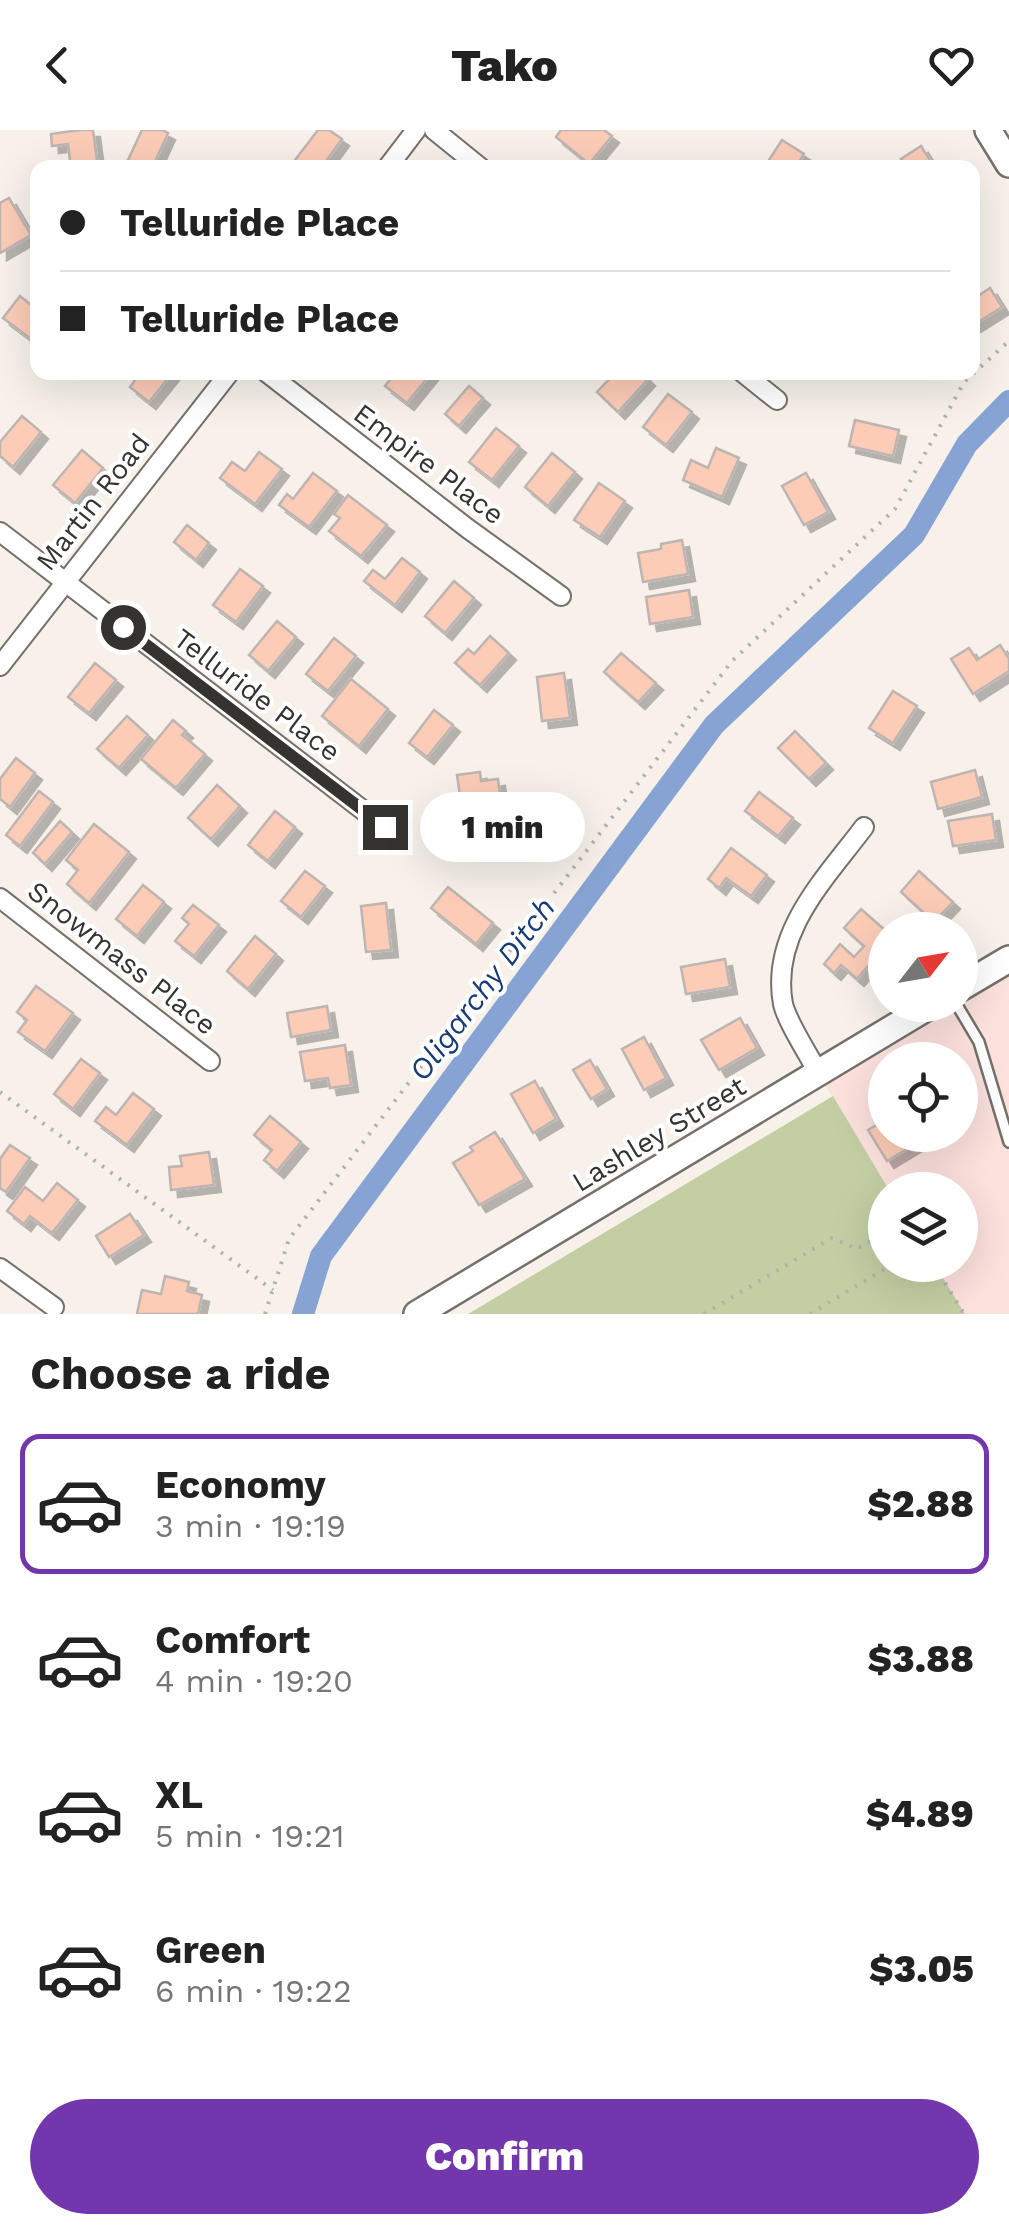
<!DOCTYPE html>
<html lang="en">
<head>
<meta charset="utf-8">
<style>
  body { margin:0; font-family:"Work Sans",sans-serif; background:#f6f6f6; color:#222; height:100vh; display:flex; flex-direction:column; font-size:38px; white-space:nowrap }
  * { box-sizing:border-box; margin:0 }
  p { font-size:32px; color:#767676 }
  .icon { flex:none; width:55px; height:55px; fill:none; stroke:currentColor; stroke-width:2; stroke-linecap:round; stroke-linejoin:round }
  .map { position:relative; height:1184px; overflow:hidden }
  .panel { display:flex; flex-direction:column; background:#fff; flex:1 }
  .panel>* { flex:none }
  .top-card { position:absolute; left:30px; top:30px; width:950px; height:220px; border-radius:20px; box-shadow:0 10px 40px #0002; display:grid; align-content:center; height:220px; padding:0 30px; background:#fff }
  .needle { width:65px; rotate:59deg }
  .fabs { position:absolute; left:868px; top:782px; display:grid; gap:20px }
  .fabs a { display:grid; place-items:center; width:110px; height:110px; border-radius:50%; background:#fff; box-shadow:0 10px 40px #0002; font-size:50px }
  .end { position:absolute; width:45px; height:45px; margin:-22px; border:12px solid #353330; background:#fff; box-shadow:0 0 0 5px #fff }
  .from { border-radius:50% }
  .bubble { position:absolute; height:70px; border-radius:35px; background:#fff; box-shadow:0 10px 40px #0002; font-size:32px; font-weight:800; line-height:70px; text-align:center }
  .top-card b { display:flex; align-items:center; gap:35px; height:95px; font-size:38px }
  .top-card b+b { border-top:2px solid #e0e0e0 }
  .top-card i { width:25px; height:25px; background:#222 }
  ul { padding:0; list-style:none }
  li { display:flex; align-items:center; gap:30px; height:140px; margin:0 20px 15px; padding:0 10px; border:5px solid transparent; border-radius:20px }
  li div { flex:1 }
  li b { display:block; font-size:38px }
  li em { font-style:normal; font-weight:800 }
  li.active { border-color:#7337ad }
  li>.icon { width:90px; height:90px; stroke-width:1.5 }
  h2 { padding:0 30px; font-size:45px; line-height:120px }
  .primary-button { display:flex; gap:20px; margin-top:auto; padding:20px 30px }
  .primary-button a { flex:1; height:115px; border-radius:60px; background:#7337ad; color:#fff; font-size:40px; font-weight:800; line-height:115px; text-align:center }
  header { display:flex; justify-content:space-between; align-items:center; height:130px; padding:0 30px; background:#fff; font-size:45px; font-weight:800 }
  .map>svg:first-child { display:block }
  .education { fill:#fce1dd; fill-rule:evenodd }
  .green { fill:#c4cea3 }
  .lines { fill:none; stroke-linecap:round; stroke-linejoin:round }
  .canal { stroke:#86a3d3; stroke-width:22 }
  .building { fill:#fcccb7; stroke:#beb5b2; stroke-width:2.5; filter:url(#shadow) }
  .lane-casing { stroke:#75706a; stroke-width:14 }
  .street-casing { stroke:#75706a; stroke-width:22 }
  .secondary-casing { stroke:#75706a; stroke-width:30 }
  .path { stroke:#b5b0ab; stroke-width:4; stroke-dasharray:2.5 8; stroke-linecap:butt }
  .lane { stroke:#fff; stroke-width:9 }
  .street { stroke:#fff; stroke-width:18 }
  .secondary { stroke:#fff; stroke-width:25 }
  .route { stroke:#353330; stroke-width:12 }
  .labels { text-anchor:middle; dominant-baseline:central; stroke-width:8; stroke-linejoin:round; paint-order:stroke }
  .street-label { font-size:28px; fill:#353330; stroke:#fff }
  .water-label { font-size:30px; font-style:italic; fill:#183b75; stroke:#fff }
</style>
</head>
<body>
<header><svg class="icon" aria-label="back" viewBox="0 0 24 24"><path d="M15 5l-7 7 7 7"/></svg>Tako<svg class="icon" aria-label="heart" viewBox="0 0 24 24"><path d="M12 20l-8-8c-3-5 5-10 8-4 3-6 11-1 8 4z"/></svg></header>
<div class="map">
<svg width="1009" height="1184" viewBox="0 0 1009 1184">
  <defs>
    <filter id="shadow"><feDropShadow dx="7" dy="7" stdDeviation="0" flood-color="#0004"/></filter>
  </defs>
  <rect width="100%" height="100%" fill="#f7f1ea"/>
  <path class="education" d="M1009,829V1184H964L934,1135H960V1060H889L818,943L932,875H960V858ZM885,930H960V1005H885Z"/>
  <path class="green" d="M833,966L889,1060H885V1135H935L965,1184H468Z"/>
  <g class="lines">
    <path class="canal" d="M303,1184L321,1126L714,595L914,405L967,314L1009,271"/>
  </g>
  <g class="building">
    <path d="M80,0H93L98,38H71L68,14L52,16L51,4Z"/>
    <path d="M142,0H162L168,3L152,38H144L128,30Z"/>
    <path d="M318,0H329L342,9L321,38H304L295,30Z"/>
    <path d="M561,0H604L612,6L589,34L556,7Z"/>
    <path d="M782,10L804,24L795,38H767L765,36Z"/>
    <path d="M921,16L935,38H906L901,29Z"/>
    <path d="M9,68L31,105L0,123V73Z"/>
    <path d="M990,158L1002,177L972,196V170Z"/>
    <path d="M38,165V200L31,209L3,188L20,166L30,174Z"/>
    <path d="M141,242H173L149,272L130,257Z"/>
    <path d="M396,242H432L407,273L385,256Z"/>
    <path d="M616,242H641L648,249L618,282L597,262Z"/>
    <path d="M469,256L483,268L459,296L445,284Z"/>
    <path d="M668,264L692,282L666,315L643,297Z"/>
    <path d="M22,286L41,302L13,337L0,326V312Z"/>
    <path d="M855,290L899,300L893,326L849,316Z"/>
    <path d="M496,298L519,316L492,350L469,332Z"/>
    <path d="M716,318L739,328L722,367L683,350L691,330L708,338Z"/>
    <path d="M82,320L103,338L75,373L53,355Z"/>
    <path d="M259,322L282,339L255,374L220,348L232,332L245,341Z"/>
    <path d="M552,323L575,342L548,376L525,357Z"/>
    <path d="M313,343L337,361L309,397L279,375L287,364L293,369Z"/>
    <path d="M806,343L828,382L804,395L782,356Z"/>
    <path d="M599,353L625,371L600,407L574,390Z"/>
    <path d="M348,365L387,395L361,426L329,401L340,388L334,384Z"/>
    <path d="M187,395L209,413L196,430L174,412Z"/>
    <path d="M682,410L688,444L643,452L638,423L661,419V414Z"/>
    <path d="M402,428L420,442L395,475L364,451L373,440L385,449Z"/>
    <path d="M240,439L263,456L236,492L213,475Z"/>
    <path d="M454,451L474,468L445,503L425,486Z"/>
    <path d="M689,460L693,487L650,494L646,467Z"/>
    <path d="M277,491L296,507L268,541L249,525Z"/>
    <path d="M490,506L509,523L480,555L455,533L468,519L474,524Z"/>
    <path d="M334,508L356,526L328,561L306,544Z"/>
    <path d="M1000,515L1009,529V541L973,564L951,529L969,518L977,530Z"/>
    <path d="M621,523L656,553L638,572L604,542Z"/>
    <path d="M95,533L116,550L89,583L68,567Z"/>
    <path d="M564,543L570,588L542,591L537,547Z"/>
    <path d="M351,549L388,579L359,616L322,586Z"/>
    <path d="M893,561L917,576L893,613L869,598Z"/>
    <path d="M434,580L453,595L427,627L409,613Z"/>
    <path d="M127,586L148,605L119,638L97,619Z"/>
    <path d="M173,590L186,601L182,605L205,624L176,658L141,629Z"/>
    <path d="M795,601L826,633L809,649L778,618Z"/>
    <path d="M16,628L35,643L10,677L0,669V649Z"/>
    <path d="M975,640L982,667L938,679L931,652Z"/>
    <path d="M480,642L481,651L498,649L501,673L462,679L457,645Z"/>
    <path d="M217,655L240,676L211,709L188,688Z"/>
    <path d="M39,661L53,672L20,716L6,705Z"/>
    <path d="M759,662L793,688L778,706L745,681Z"/>
    <path d="M275,681L295,697L268,731L248,715Z"/>
    <path d="M992,684L996,710L953,716L948,691Z"/>
    <path d="M513,687L518,715L474,722L469,694Z"/>
    <path d="M60,691L72,702L45,734L33,723Z"/>
    <path d="M94,694L129,722L89,773L67,754L78,740L66,730Z"/>
    <path d="M731,718L767,745L751,766L726,748L719,758L708,749Z"/>
    <path d="M305,741L325,756L301,787L281,771Z"/>
    <path d="M919,741L953,772L934,792L901,762Z"/>
    <path d="M143,755L164,772L137,806L116,789Z"/>
    <path d="M448,757L493,793L476,814L431,778Z"/>
    <path d="M386,773L391,820L366,822L361,776Z"/>
    <path d="M193,775L219,795L194,826L175,811L189,794L182,788Z"/>
    <path d="M861,779L885,800V816L857,849L841,835L834,843L824,834L840,814L854,827L864,816L844,798Z"/>
    <path d="M255,806L276,824L248,859L227,841Z"/>
    <path d="M725,829L730,857L686,864L681,837Z"/>
    <path d="M36,856L73,883L45,921L18,902L27,890L17,882Z"/>
    <path d="M327,876L331,900L291,907L287,883Z"/>
    <path d="M740,888L757,918L719,940L701,910Z"/>
    <path d="M644,907L666,948L644,960L622,919Z"/>
    <path d="M345,915L351,955L330,958L328,948L305,951L300,922Z"/>
    <path d="M81,929L100,943L73,979L54,964Z"/>
    <path d="M590,930L607,959L591,969L573,940Z"/>
    <path d="M535,951L556,989L533,1003L511,964Z"/>
    <path d="M133,963L154,979L127,1015L95,991L106,977L116,985Z"/>
    <path d="M270,986L301,1012L277,1041L264,1030L272,1020L254,1005Z"/>
    <path d="M885,990V1005H930L887,1031L868,1000Z"/>
    <path d="M495,1002L525,1049L479,1075L453,1033L473,1021L470,1017Z"/>
    <path d="M10,1015L30,1028L6,1062L0,1058V1029Z"/>
    <path d="M209,1022L214,1055L171,1060L169,1037L182,1036L180,1026Z"/>
    <path d="M57,1053L78,1070L52,1103L30,1086L24,1094L7,1081L25,1057L43,1071Z"/>
    <path d="M130,1084L144,1105L109,1127L96,1106Z"/>
    <path d="M165,1146L189,1152L187,1161L202,1165L198,1184H137L142,1160L161,1164Z"/>
  </g>
  <g class="lines">
    <g class="lane-casing">
      <path id="lane" d="M957,875L979,912L1009,1012"/>
    </g>
    <g class="street-casing">
      <g id="street">
        <path d="M434,0L481,38"/>
        <path d="M387,38L416,0"/>
        <path d="M266,242L467,398L561,466"/>
        <path d="M742,242L777,270"/>
        <path d="M0,402L385,697"/>
        <path d="M0,536L230,242"/>
        <path d="M0,768L210,931"/>
        <path d="M818,943C809,925 787,892 783,874C770,803 825,749 864,697"/>
        <path d="M0,1138L54,1177"/>
      </g>
    </g>
    <g class="secondary-casing">
      <g id="secondary">
        <path d="M988,0L1009,34"/>
        <path d="M960,858L1009,829"/>
        <path d="M417,1184L931,875"/>
      </g>
    </g>
    <g class="path">
      <path d="M0,962L273,1160"/>
      <path d="M934,1135L964,1184"/>
      <path d="M265,1184L289,1109L732,531L895,379L964,252L1009,211"/>
      <path d="M704,1184L832,1108L857,1119L885,1103"/>
      <path d="M810,1184L891,1135"/>
    </g>
    <use href="#lane" class="lane"/>
    <use href="#street" class="street"/>
    <use href="#secondary" class="secondary"/>
  </g>
  <g class="lines">
    <path class="route" d="M123,497L385,697"/>
  </g>
  <g class="labels">
    <g class="street-label">
      <text transform="translate(429 334) rotate(37)">Empire Place</text>
      <text transform="translate(93 372) rotate(-52)">Martin Road</text>
      <text transform="translate(257 565) rotate(37)">Telluride Place</text>
      <text transform="translate(122 828) rotate(38)">Snowmass Place</text>
      <text transform="translate(659 1004) rotate(-31)">Lashley Street</text>
    </g>
    <g class="water-label">
      <text transform="translate(482 859) rotate(-53)">Oligarchy Ditch</text>
    </g>
  </g>
</svg>
<div class="fabs">
<a><svg class="needle" viewBox="-14 -14 28 28"><path d="M0-13l5 13h-10z" fill="#e53935"/><path d="M0 13l5-13h-10z" fill="#767676"/></svg></a>
<a><svg class="icon" aria-label="locate" viewBox="0 0 24 24"><circle cx="12" cy="12" r="6"/><path d="M12 2v4M12 18v4M2 12h4M18 12h4"/></svg></a>
<a><svg class="icon" aria-label="layers" viewBox="0 0 24 24"><path d="M12 4l9 5-9 5-9-5zM3 14l9 5 9-5"/></svg></a>
</div>
<i class="end from" style="left:123px;top:497px"></i>
<i class="end" style="left:385px;top:697px"></i>
<div class="bubble" style="left:420px;top:662px;width:165px">1 min</div>
<div class="top-card">
<b><i class="from"></i>Telluride Place</b>
<b><i></i>Telluride Place</b>
</div>
</div>
<section class="panel">
<h2>Choose a ride</h2>
<ul>
<li class="active"><svg class="icon" aria-label="car" viewBox="0 0 24 24"><path d="M5 17H2v-5l4-1 3-4h7l3 4 3 1v5h-3M9 17h6M6 11h13"/><circle cx="7" cy="17" r="2"/><circle cx="17" cy="17" r="2"/></svg><div><b>Economy</b><p>3 min · 19:19</p></div><em>$2.88</em></li>
<li><svg class="icon" aria-label="car" viewBox="0 0 24 24"><path d="M5 17H2v-5l4-1 3-4h7l3 4 3 1v5h-3M9 17h6M6 11h13"/><circle cx="7" cy="17" r="2"/><circle cx="17" cy="17" r="2"/></svg><div><b>Comfort</b><p>4 min · 19:20</p></div><em>$3.88</em></li>
<li><svg class="icon" aria-label="car" viewBox="0 0 24 24"><path d="M5 17H2v-5l4-1 3-4h7l3 4 3 1v5h-3M9 17h6M6 11h13"/><circle cx="7" cy="17" r="2"/><circle cx="17" cy="17" r="2"/></svg><div><b>XL</b><p>5 min · 19:21</p></div><em>$4.89</em></li>
<li><svg class="icon" aria-label="car" viewBox="0 0 24 24"><path d="M5 17H2v-5l4-1 3-4h7l3 4 3 1v5h-3M9 17h6M6 11h13"/><circle cx="7" cy="17" r="2"/><circle cx="17" cy="17" r="2"/></svg><div><b>Green</b><p>6 min · 19:22</p></div><em>$3.05</em></li>
</ul>
<div class="primary-button"><a>Confirm</a></div>
</section>
</body>
</html>
